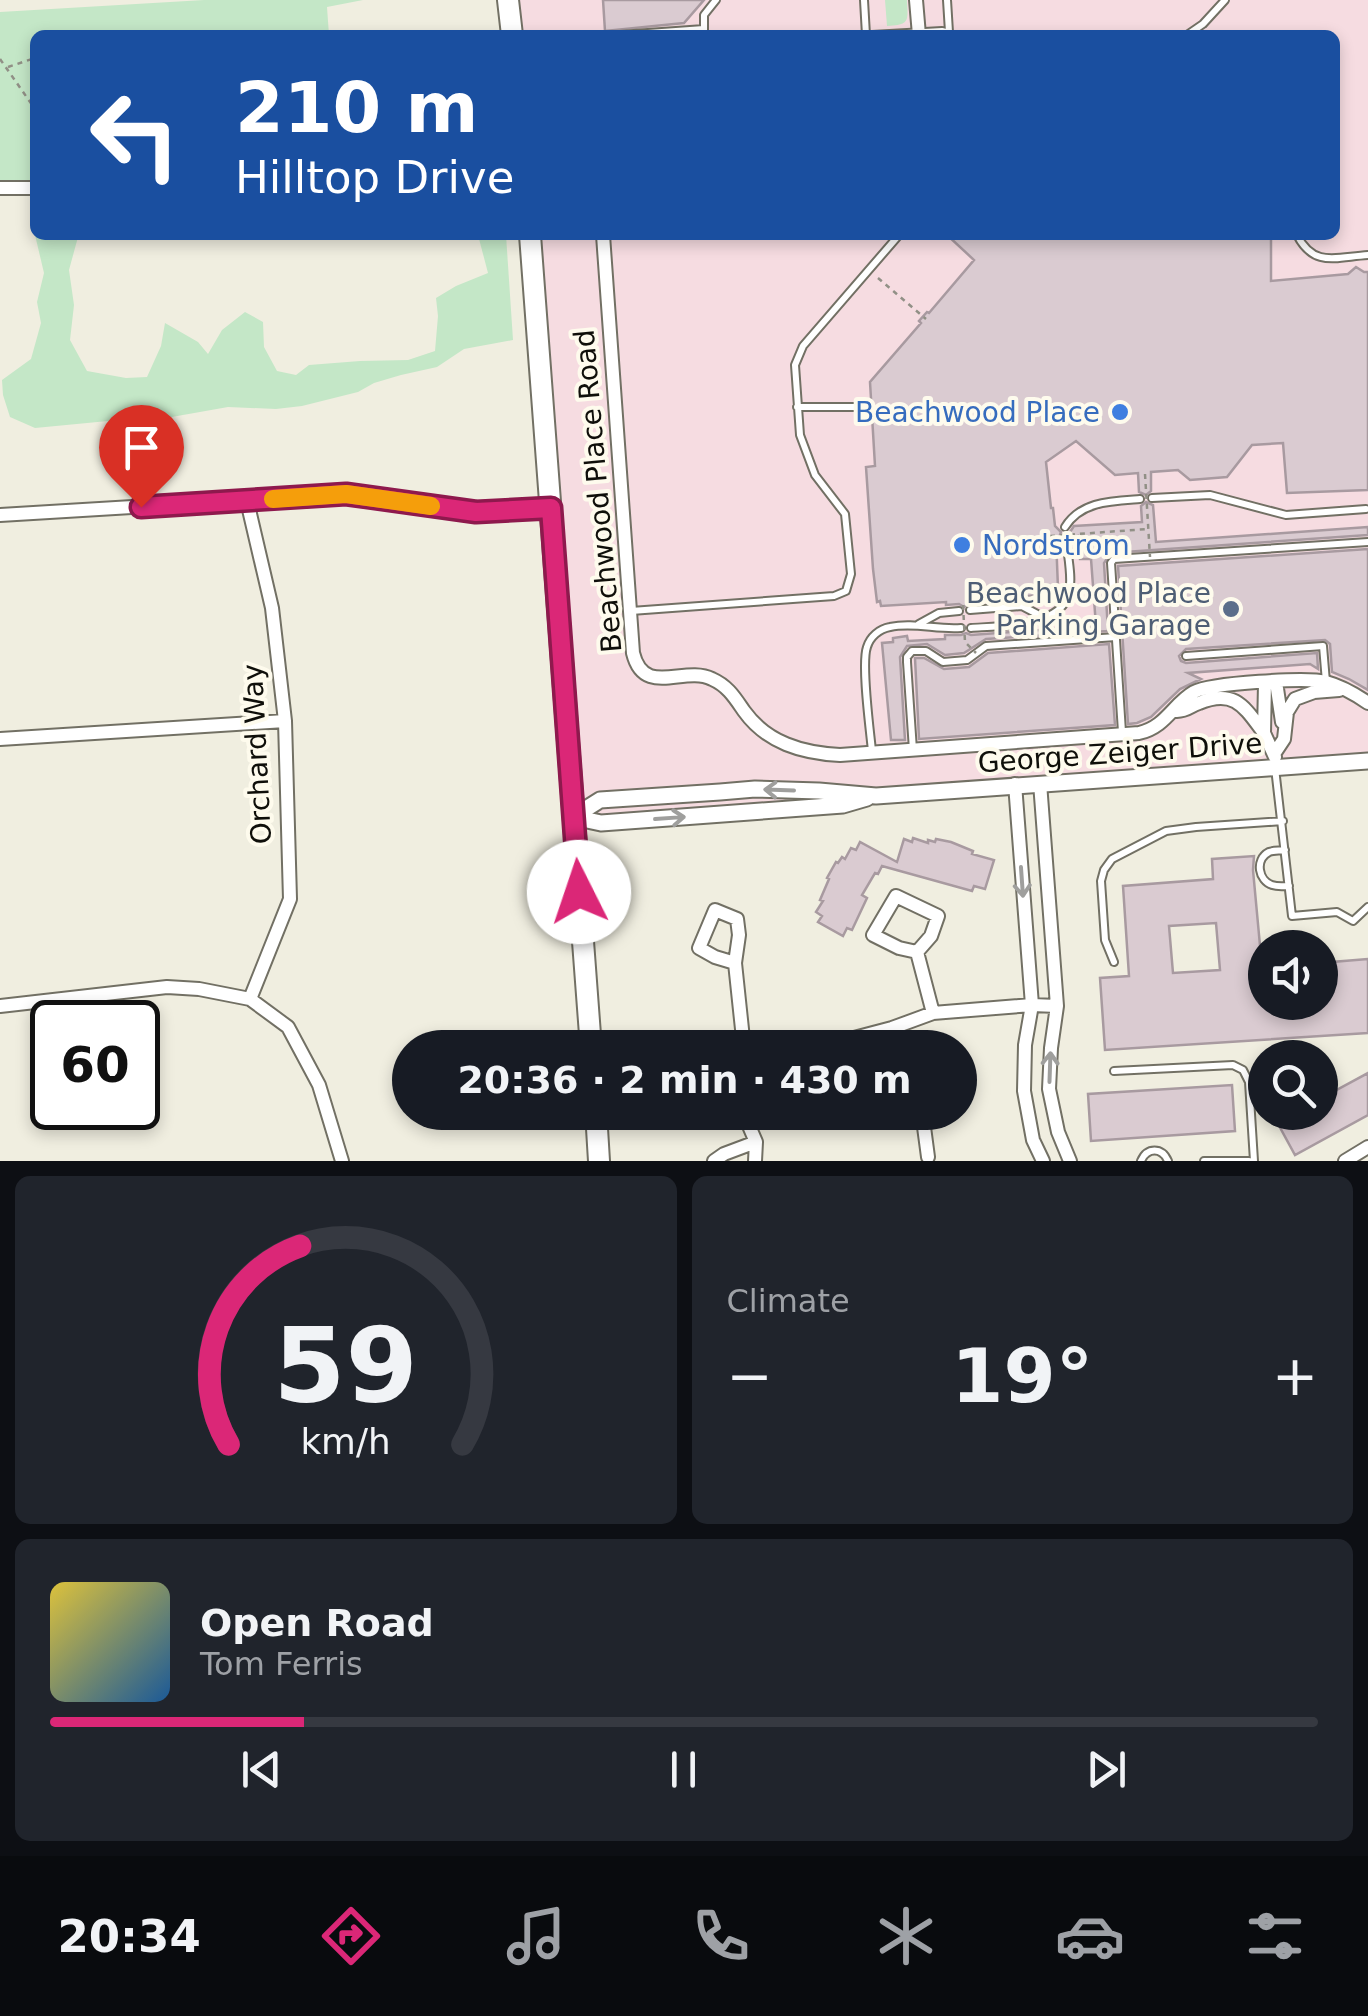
<!DOCTYPE html>
<html lang="en">
<head>
<meta charset="utf-8">
<style>
	body { margin:0; font-family:"DejaVu Sans",sans-serif; background:#20242c; color:#f1f3f6; height:100vh; display:flex; flex-direction:column; font-size:38px; white-space:nowrap }
	* { box-sizing:border-box; margin:0 }
	p { font-size:32px; color:#9ea1a6 }
	.icon { flex:none; width:55px; height:55px; fill:none; stroke:currentColor; stroke-width:2; stroke-linecap:round; stroke-linejoin:round }
	.map { position:relative; height:1161px; overflow:hidden }
	.details { display:flex; flex-direction:column; gap:15px; padding:15px; background:#0d0f14; flex:1 }
	.details>* { flex:none }
	.hud { position:absolute; left:30px; top:30px; width:1310px; height:210px; border-radius:15px; box-shadow:0 5px 15px #0003; background:#1a4fa0; color:#fff; overflow:hidden }
	.controls { position:absolute; left:1248px; top:930px; display:grid; gap:20px }
	.controls a { display:grid; place-items:center; width:90px; height:90px; border-radius:50%; background:#171b24; box-shadow:0 5px 15px #0003; font-size:50px }
	.speed { position:absolute; left:30px; top:1000px; display:flex; gap:20px; font-size:50px; font-weight:700; text-align:center }
	.speed>* { display:grid; place-content:center; width:130px; height:130px; border-radius:50%; background:#171b24; box-shadow:0 5px 15px #0003; line-height:1 }
	.speed .limit { border:5px solid #111; border-radius:15px; background:#fff; color:#111 }
	.pin { position:absolute; display:grid; place-items:center; width:85px; height:85px; color:#fff; margin:-102px -42px; border-radius:50% 50% 50% 0; rotate:-45deg; box-shadow:0 0 10px #0007 }
	.pin .icon { rotate:45deg }
	.me { position:absolute; width:110px; margin:-55px; rotate:356deg; stroke-linejoin:round; filter:drop-shadow(0 0 8px #0008) }
	.turn { display:flex; align-items:center; gap:35px; height:210px; padding:0 40px; font-size:45px }
	.turn .icon { width:130px; height:130px; stroke-width:2.5 }
	.turn b { display:block; font-size:70px; line-height:85px }
	.big { font-size:75px; font-weight:800; line-height:1.1 }
	.details .tile { flex:1; display:flex; flex-direction:column; justify-content:center; gap:15px; min-width:0; padding:0 35px; border-radius:15px; background:#20242c }
	.details .dial { align-items:center; gap:0 }
	.dial svg { height:260px; overflow:visible; fill:none; stroke:#363941; stroke-width:7; stroke-linecap:round; text-anchor:middle }
	.dial text { fill:#f1f3f6; stroke:none }
	.song { display:flex; align-items:center; gap:30px }
	.cover { width:120px; height:120px; border-radius:15px; background:linear-gradient(135deg,hsl(50 70% 55%),hsl(210 70% 35%)) }
	.played { height:10px; border-radius:5px; background:linear-gradient(90deg,#db2777 20%,#363941 20%) }
	.keys { display:flex; justify-content:space-around; direction:ltr }
	.heat { display:flex; justify-content:space-between; align-items:center; font-size:55px; direction:ltr }
	.details .tiles { flex:1; display:grid; gap:15px; grid-template-columns:1fr 1fr }
	.tile:last-child { grid-column:span 2 }
	.trip { position:absolute; left:392px; top:1030px; width:585px; height:100px; border-radius:50px; background:#171b24; box-shadow:0 5px 15px #0003; font-weight:800; line-height:100px; text-align:center }
	.menu { display:flex; height:160px; justify-content:space-around; align-items:center; background:#090b0e; color:#9ea1a6 }
	.menu .icon { width:70px; height:70px }
	.menu .active { color:#db2777 }
	.menu b { font-size:45px; color:#f1f3f6 }
	.map>svg:first-child { display:block }
	.commercial { fill:#f6dce1 }
	.green { fill:#c4e7c7 }
	.building { fill:#dacbd1; stroke:#a89aa0; stroke-width:2.5; fill-rule:evenodd }
	.lines { fill:none; stroke-linecap:round; stroke-linejoin:round }
	.service-casing { stroke:#727064; stroke-width:10 }
	.minor-casing { stroke:#727064; stroke-width:16 }
	.tertiary-casing { stroke:#727064; stroke-width:19 }
	.primary-casing { stroke:#727064; stroke-width:24 }
	.path { stroke:#919086; stroke-width:2.5; stroke-dasharray:5 5; stroke-linecap:butt }
	.service { stroke:#fff; stroke-width:6 }
	.minor { stroke:#fff; stroke-width:12 }
	.tertiary { stroke:#fff; stroke-width:15 }
	.primary { stroke:#fff; stroke-width:20 }
	.path-bridge { stroke:#919086; stroke-width:2.5; stroke-dasharray:5 5; stroke-linecap:butt }
	.oneway { stroke:#9f9f9d }
	.route-casing { stroke:#8e194d; stroke-width:25 }
	.route { stroke:#db2777; stroke-width:18 }
	.slow { stroke:#f59e0b; stroke-width:18 }
	.shop-dot { fill:#3f7fe0; stroke:#fefbed; stroke-width:4 }
	.service-dot { fill:#5c6f8a; stroke:#fefbed; stroke-width:4 }
	.labels { text-anchor:middle; dominant-baseline:central; stroke-width:8; stroke-linejoin:round; paint-order:stroke }
	.shop-label { font-size:28px; fill:#366cbe; stroke:#fefbed; text-anchor:end }
	.street-label { font-size:28px; fill:#0f0f0a; stroke:#fefbed }
	.service-label { font-size:28px; fill:#4e5e75; stroke:#fefbed; text-anchor:end }
</style>
</head>
<body>
<div class="map">
<svg width="1368" height="1161" viewBox="0 0 1368 1161">
	<rect width="100%" height="100%" fill="#f0eee0"/>
	<path class="commercial" d="M508,0H1368V761L843,805L573,817L530,235H1335V35H512Z"/>
	<path class="green" d="M204,0H363L327,7L329,35H35V188H0V12Z
		M885,0H907C908,21 910,25 887,26Z
		M35,235H76L78,237L69,270L74,305L70,340L87,371L126,378L147,377L161,346L165,323L198,342L208,354L222,330L245,312L263,322L264,347L277,371L296,375L309,365L360,361L408,360L435,351L438,316L436,298L456,286L488,273L478,235H506L513,340L464,349L437,367L401,375L374,383L358,392L302,406L276,409L228,407L138,423L108,421L35,428L10,417L3,395L2,380L31,359L41,323L37,302L44,273Z"/>
	<path class="building" d="M603,0H704L684,23L605,31Z
		M947,235H1271V281L1348,274L1356,267L1364,272H1368V490L1287,493L1283,443L1252,445L1227,477L1190,480L1178,470L1151,472V491L1146,495L1139,492L1138,473L1115,475L1076,441L1046,462L1051,508H1053L1055,526L1061,532L1059,538H1056L1058,588H1052V594L980,600V602L969,603L964,607L959,604L946,605V602L881,606L880,601L877,602L873,569L866,467L875,466L870,382L921,323L919,321L927,312L929,313L974,260Z
		M1146,502L1153,505L1156,542L1368,527V535L1111,553L1104,563L1108,631L986,639L964,653L945,655L927,644L907,646L900,657L905,740H891L882,643L893,642V638L907,636L908,641L945,639V635H961L966,633L971,635L1096,626L1091,559H1080L1078,536L1073,537L1070,532L1074,526L1142,522L1141,506Z
		M1368,549V690L1349,679L1332,672L1330,644L1325,640L1186,649L1179,656L1181,661L1186,663L1317,653L1318,669L1310,664L1188,673L1201,679L1180,689L1151,717L1137,723L1128,724L1118,566Z
		M1109,644L1115,725L919,739L915,658H924L944,669L969,667L988,653Z
		M913,838L928,843V840L935,842L936,839L951,842L973,851L972,854L994,860L985,889L974,886L972,891L882,866L878,874L875,873L862,895L867,898L852,930L847,928L843,936L818,922L822,916L816,912L823,901L820,900L829,879L827,878L836,862L838,863L842,857L845,859L851,848L856,850L860,842L897,862L904,839L912,842Z
		M1254,856L1253,870L1262,967H1265V1002H1320V963L1368,959V1033L1105,1050L1100,978L1129,976L1123,886L1213,879L1212,859ZM1216,923L1220,970L1173,973L1169,926Z
		M1368,1073V1115L1295,1155L1277,1122L1295,1112H1320V1099Z
		M1232,1085L1235,1131L1091,1141L1088,1094Z"/>
	<g class="lines">
		<defs>
			<path id="service" d="M864,0L866,35
				M947,0L949,32
				M620,35L704,29
				M704,35V15L716,0
				M872,35L942,31L956,35
				M1187,35L1203,24L1225,0
				M1297,235C1314,268 1336,257 1368,255
				M797,407H860
				M1152,498L1210,495L1286,515L1366,509
				M1065,527C1081,501 1112,501 1140,499
				M970,610L1022,606L1041,616
				M631,611L834,596L846,591L851,574L845,514L815,475L800,435L795,365L803,346L899,235
				M919,624L939,613L959,611
				M971,628C998,626 1062,627 1069,593C1073,576 1067,554 1066,537
				M1186,656L1323,646L1326,682
				M1122,732L1111,563L1114,559L1368,542
				M913,750L907,662V657L912,651H926L943,662L967,660L986,646L1116,637
				M872,751C870,730 861,664 867,647C870,637 879,629 890,627C914,622 937,630 961,628
				M1275,768L1292,916L1337,912L1353,921L1368,907
				M1285,850C1280,851 1274,850 1269,852C1254,860 1259,881 1272,885C1278,887 1283,886 1289,886
				M1114,962L1105,940L1101,881L1104,870L1112,859L1166,831L1196,827L1283,821
				M1114,1071L1233,1065L1243,1070L1249,1082L1254,1161
				M1141,1161C1147,1147 1162,1147 1168,1161
				M1204,1161H1249"/>
			<path id="minor" d="M916,0L919,35
				M0,188H35
				M603,235L633,653C644,698 684,665 712,679C728,686 735,698 744,711C767,743 802,753 840,755L1139,733C1166,727 1173,704 1194,692C1211,683 1307,677 1326,682C1341,686 1355,694 1368,703
				M247,501L272,608L285,721L290,899L250,999
				M0,515L346,494L476,512L551,508
				M1276,682L1282,722
				M1265,683L1264,733L1275,757
				M1177,711C1187,711 1190,706 1199,703C1235,688 1245,708 1264,733
				M0,739L285,721
				M1274,754L1284,739L1287,712L1295,699L1314,692L1339,690
				M1040,783L1057,1006L1051,1048L1049,1089L1058,1132L1070,1161
				M1015,784L1032,1005L1025,1045L1024,1091L1033,1140L1043,1161
				M896,896L938,916L931,936L917,952L899,948L873,935Z
				M715,910L737,919L739,935L735,963L715,957L699,948Z
				M917,952L933,1013
				M735,963L744,1048
				M0,1006L167,987L199,989L250,999L288,1027L319,1085L342,1161
				M892,1028L900,1048
				M679,1048L680,1042L687,1048
				M816,1048L892,1028L933,1013L1032,1005L1057,1006
				M743,1112L756,1142
				M922,1112L928,1157
				M714,1161L724,1154L756,1142L755,1161
				M1345,1161L1368,1147"/>
			<path id="tertiary" d="M573,817L600,800L720,792L755,789L819,791L876,796L1368,761
				M573,817L601,823L843,805L867,798"/>
			<path id="primary" d="M508,0L512,35
				M530,235L591,1048
				M596,1112L599,1161"/>
		</defs>
		<use href="#service" class="service-casing"/>
		<use href="#minor" class="minor-casing"/>
		<use href="#tertiary" class="tertiary-casing"/>
		<use href="#primary" class="primary-casing"/>
		<path class="path" d="M0,59L35,109
			M8,67L35,58
			M878,278L926,319"/>
		<use href="#service" class="service"/>
		<use href="#minor" class="minor"/>
		<use href="#tertiary" class="tertiary"/>
		<use href="#primary" class="primary"/>
		<path class="path-bridge" d="M1145,474L1150,557
			M1050,536L1148,529
			M963,605L965,642L976,653"/>
	</g>
	<defs><path id="oneway-shaft" d="M-6 0H5M1.5-3L5.5 0L1.5 3" fill="none" stroke-width="1.6" stroke-linecap="round" stroke-linejoin="round" transform="scale(2.5)"/></defs>
	<g class="oneway">
		<use href="#oneway-shaft" transform="translate(779 790) rotate(-178)"/>
		<use href="#oneway-shaft" transform="translate(670 818) rotate(-4)"/>
		<use href="#oneway-shaft" transform="translate(1022 882) rotate(86)"/>
		<use href="#oneway-shaft" transform="translate(1050 1067) rotate(-88)"/>
	</g>
	<g class="lines">
		<defs>
			<path id="route" d="M141,507L346,494L476,512L551,508L579,892"/>
		</defs>
		<use href="#route" class="route-casing"/>
		<use href="#route" class="route"/>
		<path class="slow" d="M273,499L346,494L431,506"/>
	</g>
	<g class="shop-dot">
		<circle cx="1120" cy="412" r="10"/>
		<circle cx="962" cy="545" r="10"/>
	</g>
	<circle class="service-dot" cx="1231" cy="609" r="10"/>
	<g class="labels">
		<g class="shop-label">
			<text x="1100" y="412">Beachwood Place</text>
			<text x="982" y="545" text-anchor="start">Nordstrom</text>
		</g>
		<g class="street-label">
			<text transform="translate(598 491) rotate(-95)">Beachwood Place Road</text>
			<text transform="translate(1120 753) rotate(-4)">George Zeiger Drive</text>
			<text transform="translate(257 754) rotate(-93)">Orchard Way</text>
		</g>
		<g class="service-label">
			<text x="1211" y="593">Beachwood Place<tspan x="1211" dy="32">Parking Garage</tspan></text>
		</g>
	</g>
</svg>
<div class="controls">
<a><svg class="icon" aria-label="sound" viewBox="0 0 24 24"><path d="M4 9h4l5-4v14l-5-4H4zM17 9q2 3 0 6"/></svg></a>
<a><svg class="icon" aria-label="search" viewBox="0 0 24 24"><circle cx="10" cy="10" r="6"/><path d="M15 15l6 6"/></svg></a>
</div>
<div class="speed"><div class="limit">60</div></div>
<div class="pin" style="left:141px;top:507px;background:#d93025"><svg class="icon" aria-label="arrive" viewBox="0 0 24 24"><path d="M6 21V4h12l-3 4 3 4H6"/></svg></div>
<svg class="me" style="left:579px;top:892px" viewBox="-20 -20 40 40"><circle r="19" fill="#fff"/><path d="M0-13L10 11 0 6-10 11z" fill="#db2777"/></svg>
<div class="trip">20:36 · 2 min · 430 m</div>
<div class="hud">
<div class="turn"><svg class="icon" aria-label="left" viewBox="0 0 24 24"><path d="M17 20v-9H6M10 6l-5 5 5 5"/></svg><div><b>210 m</b>Hilltop Drive</div></div>
</div>
</div>
<section class="details">
<div class="tiles">
<div class="tile dial"><svg viewBox="0 0 100 80">
<path d="M14 69A42 42 0 1 1 86 69"/>
<path d="M14 69A42 42 0 0 1 36 8" stroke="#db2777"/>
<text x="50" y="56" font-size="32" font-weight="700">59</text>
<text x="50" y="72" font-size="11">km/h</text>
</svg></div>
<div class="tile"><p>Climate</p>
<div class="heat"><a>−</a><b class="big">19°</b><a>+</a></div>
</div>
<div class="tile">
<div class="song"><i class="cover"></i><div><b>Open Road</b><p>Tom Ferris</p></div></div>
<div class="played"></div>
<div class="keys"><svg class="icon" aria-label="previous" viewBox="0 0 24 24"><path d="M18 5L8 12l10 7zM5 5v14"/></svg><svg class="icon" aria-label="pause" viewBox="0 0 24 24"><path d="M8 5v14M16 5v14"/></svg><svg class="icon" aria-label="next" viewBox="0 0 24 24"><path d="M6 5l10 7-10 7zM19 5v14"/></svg></div>
</div>
</div>
</section>
<nav class="menu">
<b>20:34</b>
<svg class="icon active" aria-label="directions" viewBox="0 0 24 24"><path d="M12 3l9 9-9 9-9-9zM9 14v-3h6M13 9l2 2-2 2"/></svg>
<svg class="icon" aria-label="music" viewBox="0 0 24 24"><path d="M9 18V5l10-2v13"/><circle cx="6" cy="18" r="3"/><circle cx="16" cy="16" r="3"/></svg>
<svg class="icon" aria-label="phone" viewBox="0 0 24 24"><path d="M5 4h4l2 5-3 2q2 4 5 5l2-3 5 2v4C11 20 4 13 5 4z"/></svg>
<svg class="icon" aria-label="climate" viewBox="0 0 24 24"><path d="M12 3v18M4 7l16 10M4 17L20 7"/></svg>
<svg class="icon" aria-label="car" viewBox="0 0 24 24"><path d="M5 17H2v-5l4-1 3-4h7l3 4 3 1v5h-3M9 17h6M6 11h13"/><circle cx="7" cy="17" r="2"/><circle cx="17" cy="17" r="2"/></svg>
<svg class="icon" aria-label="filters" viewBox="0 0 24 24"><path d="M4 7h16M4 17h16"/><circle cx="9" cy="7" r="2"/><circle cx="15" cy="17" r="2"/></svg>
</nav>
</body>
</html>
